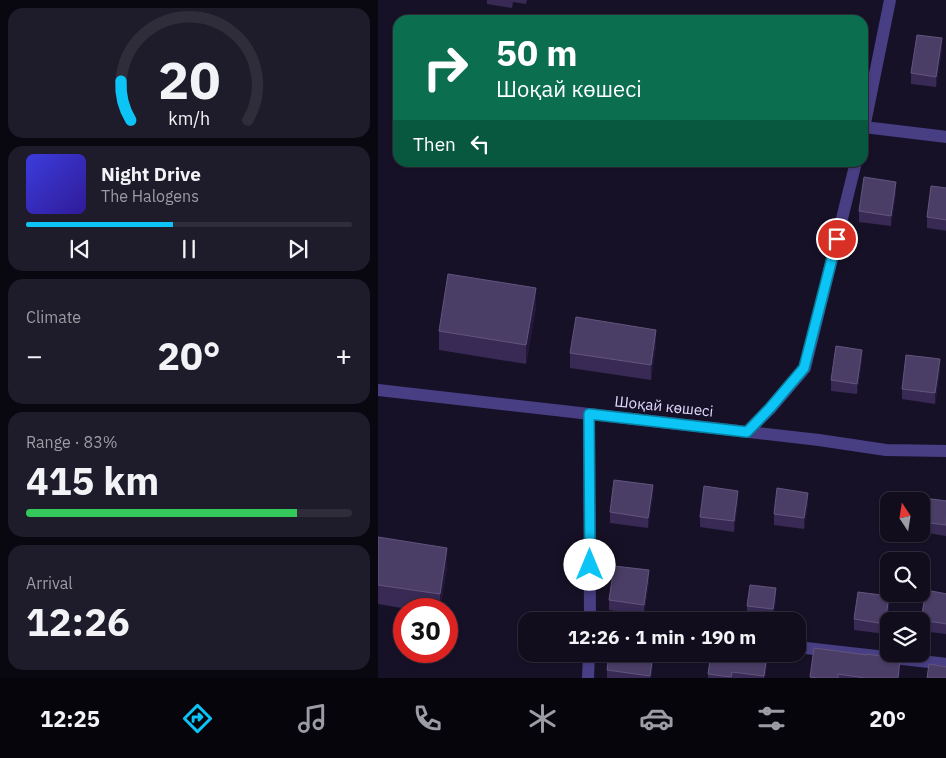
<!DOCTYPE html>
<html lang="en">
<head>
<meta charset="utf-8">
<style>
	body { margin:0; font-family:"IBM Plex Sans",sans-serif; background:#1e1b2a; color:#f1f3f6; height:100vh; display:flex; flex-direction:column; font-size:19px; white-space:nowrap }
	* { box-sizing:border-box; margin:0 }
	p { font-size:16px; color:#9c9ca4 }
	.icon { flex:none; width:28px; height:28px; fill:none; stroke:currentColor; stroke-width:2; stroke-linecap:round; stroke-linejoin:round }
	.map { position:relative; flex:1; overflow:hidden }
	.sheet { display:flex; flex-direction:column; gap:8px; padding:8px; background:#090710; width:378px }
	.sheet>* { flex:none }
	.hud { position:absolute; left:15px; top:15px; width:475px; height:152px; border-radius:15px; box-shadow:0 1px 4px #0004,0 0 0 1px #302d3b; background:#0b6e4f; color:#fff; overflow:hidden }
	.needle { width:32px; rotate:348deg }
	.fabs { position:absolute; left:502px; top:492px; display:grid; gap:10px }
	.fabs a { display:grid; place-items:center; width:50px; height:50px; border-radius:10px; background:#110d1d; box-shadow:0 1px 4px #0004,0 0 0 1px #302d3b; font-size:25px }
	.speed { position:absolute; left:15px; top:598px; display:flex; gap:10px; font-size:25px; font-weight:700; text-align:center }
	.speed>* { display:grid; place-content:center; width:65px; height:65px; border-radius:50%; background:#110d1d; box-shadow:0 1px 4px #0004,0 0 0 1px #302d3b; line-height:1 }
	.speed .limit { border:8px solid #d22; background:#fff; color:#111 }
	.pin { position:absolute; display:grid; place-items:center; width:42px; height:42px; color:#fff; margin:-21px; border:2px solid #fff; border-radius:50%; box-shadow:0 1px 5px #0007 }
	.me { position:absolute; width:55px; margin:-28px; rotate:0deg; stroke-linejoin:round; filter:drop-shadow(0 0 4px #0008) }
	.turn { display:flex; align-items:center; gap:18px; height:105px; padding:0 20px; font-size:22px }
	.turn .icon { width:65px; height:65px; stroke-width:2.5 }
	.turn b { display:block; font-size:35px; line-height:42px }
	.then { display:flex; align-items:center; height:48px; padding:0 20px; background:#0003; gap:10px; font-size:19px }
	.big { font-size:38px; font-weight:800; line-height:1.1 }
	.sheet .card { flex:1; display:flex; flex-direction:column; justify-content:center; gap:8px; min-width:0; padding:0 18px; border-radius:15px; background:#1e1b2a }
	.sheet .dial { align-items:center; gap:0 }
	.dial svg { height:130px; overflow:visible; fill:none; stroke:#302d3b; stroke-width:7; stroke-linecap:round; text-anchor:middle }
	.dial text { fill:#f1f3f6; stroke:none }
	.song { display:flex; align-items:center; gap:15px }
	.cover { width:60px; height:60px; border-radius:8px; background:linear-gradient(135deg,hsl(240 70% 55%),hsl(250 70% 35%)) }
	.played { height:5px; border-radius:2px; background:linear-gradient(90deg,#0cc4f5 45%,#302d3b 45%) }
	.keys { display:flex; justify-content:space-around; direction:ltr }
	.heat { display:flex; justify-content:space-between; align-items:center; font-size:28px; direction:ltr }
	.charge { height:8px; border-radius:4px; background:linear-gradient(90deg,#34c759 83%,#302d3b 0) }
	.trip { position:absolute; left:140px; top:612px; width:288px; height:50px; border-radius:15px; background:#110d1d; box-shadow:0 1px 4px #0004,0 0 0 1px #302d3b; font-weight:800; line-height:50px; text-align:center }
	.tabs { display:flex; height:80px; justify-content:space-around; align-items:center; background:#07050c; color:#9c9ca4 }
	.tabs .icon { width:35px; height:35px }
	.tabs .active { color:#0cc4f5 }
	.tabs b { font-size:22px; color:#f1f3f6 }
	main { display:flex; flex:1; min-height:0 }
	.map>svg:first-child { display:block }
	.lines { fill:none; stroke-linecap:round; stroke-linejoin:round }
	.minor { stroke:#483e84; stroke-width:12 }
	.wall { fill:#382a54 }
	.shaded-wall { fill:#23183a }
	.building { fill:#4a3d66; stroke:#62557e }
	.route-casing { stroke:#087f9f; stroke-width:12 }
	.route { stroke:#0cc4f5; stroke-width:9 }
	.labels { text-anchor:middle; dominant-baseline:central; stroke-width:5; stroke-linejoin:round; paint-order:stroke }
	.street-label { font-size:15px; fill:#e1d8fd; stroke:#171127 }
</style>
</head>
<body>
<main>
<section class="sheet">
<div class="card dial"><svg viewBox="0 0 100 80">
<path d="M14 69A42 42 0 1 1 86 69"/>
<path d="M14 69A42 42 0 0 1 8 45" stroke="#0cc4f5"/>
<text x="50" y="56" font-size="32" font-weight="700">20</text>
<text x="50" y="72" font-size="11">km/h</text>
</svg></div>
<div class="card">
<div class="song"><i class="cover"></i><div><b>Night Drive</b><p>The Halogens</p></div></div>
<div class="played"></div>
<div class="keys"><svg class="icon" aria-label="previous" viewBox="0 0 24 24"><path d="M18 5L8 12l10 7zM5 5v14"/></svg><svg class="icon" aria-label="pause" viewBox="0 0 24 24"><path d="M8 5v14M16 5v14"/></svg><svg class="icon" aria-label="next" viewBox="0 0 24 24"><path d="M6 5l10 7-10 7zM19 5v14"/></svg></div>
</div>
<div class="card"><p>Climate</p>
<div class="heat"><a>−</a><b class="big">20°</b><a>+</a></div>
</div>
<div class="card"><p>Range · 83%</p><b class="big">415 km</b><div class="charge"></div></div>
<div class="card"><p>Arrival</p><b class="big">12:26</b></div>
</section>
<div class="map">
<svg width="569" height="678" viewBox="0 0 569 678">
	<rect width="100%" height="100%" fill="#171127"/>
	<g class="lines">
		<path class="minor" d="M486,127L569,137
			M485,133L512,0
			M0,390L441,440L508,450L569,451
			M211,414L212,621
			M369,432L392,409L427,368L478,162
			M419,647L569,664
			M210,678L211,654"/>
	</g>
	<path class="wall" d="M109,0H149L148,4L135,2L134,8L109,4Z
		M564,49L558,87L533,84V73Z
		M569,188V231L549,228V217Z
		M518,193L513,226L481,222V211Z
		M158,307L148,364L61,350V331Z
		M278,345L273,380L192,368V353Z
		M484,360L479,394L453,391V380Z
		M562,370L557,404L524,399V389Z
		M275,496L270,528L232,523V512Z
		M360,501L356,532L322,527V517Z
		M569,501L568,536L544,532V515Z
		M430,503L426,529L396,525V514Z
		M0,537L69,567L62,609H30L0,604Z
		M271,581L266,615L231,610V600Z
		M569,594V634L544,631L543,620Z
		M398,599L395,620L369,616V606Z
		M511,606L507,634L476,630V619Z
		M436,648L522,669L521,678H432Z
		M276,654L273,678H229V670Z
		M390,654L387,678H330V674Z"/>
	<path class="shaded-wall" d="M564,38V49L558,87V77Z
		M518,182V193L513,226V216Z
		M158,288V307L148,364V345Z
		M278,330V345L273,380V365Z
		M484,350V360L479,394V384Z
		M562,359V370L557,404V393Z
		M275,485V496L270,528V518Z
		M360,491V501L356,532V521Z
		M430,493V503L426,529V518Z
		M69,548V567L62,609V594Z
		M271,570V581L266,615V605Z
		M398,588V599L395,620V609Z
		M511,596V606L507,634V624Z
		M275,654H276V659L273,678H272Z
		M389,654H390V659L387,678H386Z
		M522,659V669L521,678H520Z"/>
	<path class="building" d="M539,35L564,38L558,77L533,73Z
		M486,177L518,182L513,216L481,211Z
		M553,186L569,188V220L549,217Z
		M70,274L158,288L148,345L61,331Z
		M198,317L278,330L273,365L192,353Z
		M458,346L484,350L479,384L453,380Z
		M528,355L562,359L557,393L524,389Z
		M236,480L275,485L270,518L232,512Z
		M326,486L360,491L356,521L322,517Z
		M399,488L430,493L426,518L396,514Z
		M546,498L569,501L568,525L544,522V515Z
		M0,537L69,548L62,594L0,585Z
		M236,566L271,570L266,605L231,600Z
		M372,585L398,588L395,609L369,606Z
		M548,590L569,594V624L543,620Z
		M480,592L511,596L507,624L476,619Z
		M436,648L489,655V654L522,659L520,678H487L460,674V678H439L432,677Z
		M231,654H275L272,676L229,670Z
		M333,654H389L386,676L354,672L353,677L330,674Z
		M551,664L569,667V678H549Z"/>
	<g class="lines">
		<defs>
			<path id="route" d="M212,565L211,414L369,432L392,408L426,368L459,239"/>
		</defs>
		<use href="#route" class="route-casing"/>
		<use href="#route" class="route"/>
	</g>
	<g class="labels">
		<g class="street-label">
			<text transform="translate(286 406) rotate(6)">Шоқай көшесі</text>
		</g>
	</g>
</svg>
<div class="fabs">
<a><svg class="needle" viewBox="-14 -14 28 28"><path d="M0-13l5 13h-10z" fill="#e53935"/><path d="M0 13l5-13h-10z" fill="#9c9ca4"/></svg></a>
<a><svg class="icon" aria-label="search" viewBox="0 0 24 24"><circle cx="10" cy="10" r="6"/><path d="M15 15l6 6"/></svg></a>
<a><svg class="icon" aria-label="layers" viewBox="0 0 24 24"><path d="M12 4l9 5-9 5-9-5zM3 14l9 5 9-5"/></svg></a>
</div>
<div class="speed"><div class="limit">30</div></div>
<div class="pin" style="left:459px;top:239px;background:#d93025"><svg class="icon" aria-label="arrive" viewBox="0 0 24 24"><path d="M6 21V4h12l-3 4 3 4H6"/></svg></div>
<svg class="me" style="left:212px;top:565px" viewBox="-20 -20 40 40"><circle r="19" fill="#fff"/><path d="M0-13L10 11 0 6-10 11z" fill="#0cc4f5"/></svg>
<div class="trip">12:26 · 1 min · 190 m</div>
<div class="hud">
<div class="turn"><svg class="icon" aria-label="right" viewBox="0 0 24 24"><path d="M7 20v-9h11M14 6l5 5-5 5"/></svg><div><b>50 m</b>Шоқай көшесі</div></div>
<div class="then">Then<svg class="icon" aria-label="left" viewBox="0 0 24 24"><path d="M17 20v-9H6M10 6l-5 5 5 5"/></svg></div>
</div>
</div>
</main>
<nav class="tabs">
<b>12:25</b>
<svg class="icon active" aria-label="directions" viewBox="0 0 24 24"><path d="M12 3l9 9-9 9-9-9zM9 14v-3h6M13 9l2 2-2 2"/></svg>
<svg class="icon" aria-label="music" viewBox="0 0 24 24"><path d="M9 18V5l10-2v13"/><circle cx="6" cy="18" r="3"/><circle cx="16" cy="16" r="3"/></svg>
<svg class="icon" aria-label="phone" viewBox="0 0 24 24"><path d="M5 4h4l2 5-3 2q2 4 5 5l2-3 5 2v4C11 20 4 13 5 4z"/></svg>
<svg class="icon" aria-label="climate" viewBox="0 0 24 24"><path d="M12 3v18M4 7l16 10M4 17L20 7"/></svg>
<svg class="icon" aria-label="car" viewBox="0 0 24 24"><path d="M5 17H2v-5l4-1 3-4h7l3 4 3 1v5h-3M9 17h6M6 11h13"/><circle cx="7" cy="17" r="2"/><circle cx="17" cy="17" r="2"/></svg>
<svg class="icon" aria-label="filters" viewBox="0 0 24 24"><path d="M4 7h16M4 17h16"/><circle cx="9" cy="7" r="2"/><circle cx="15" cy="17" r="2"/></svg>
<b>20°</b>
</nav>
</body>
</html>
